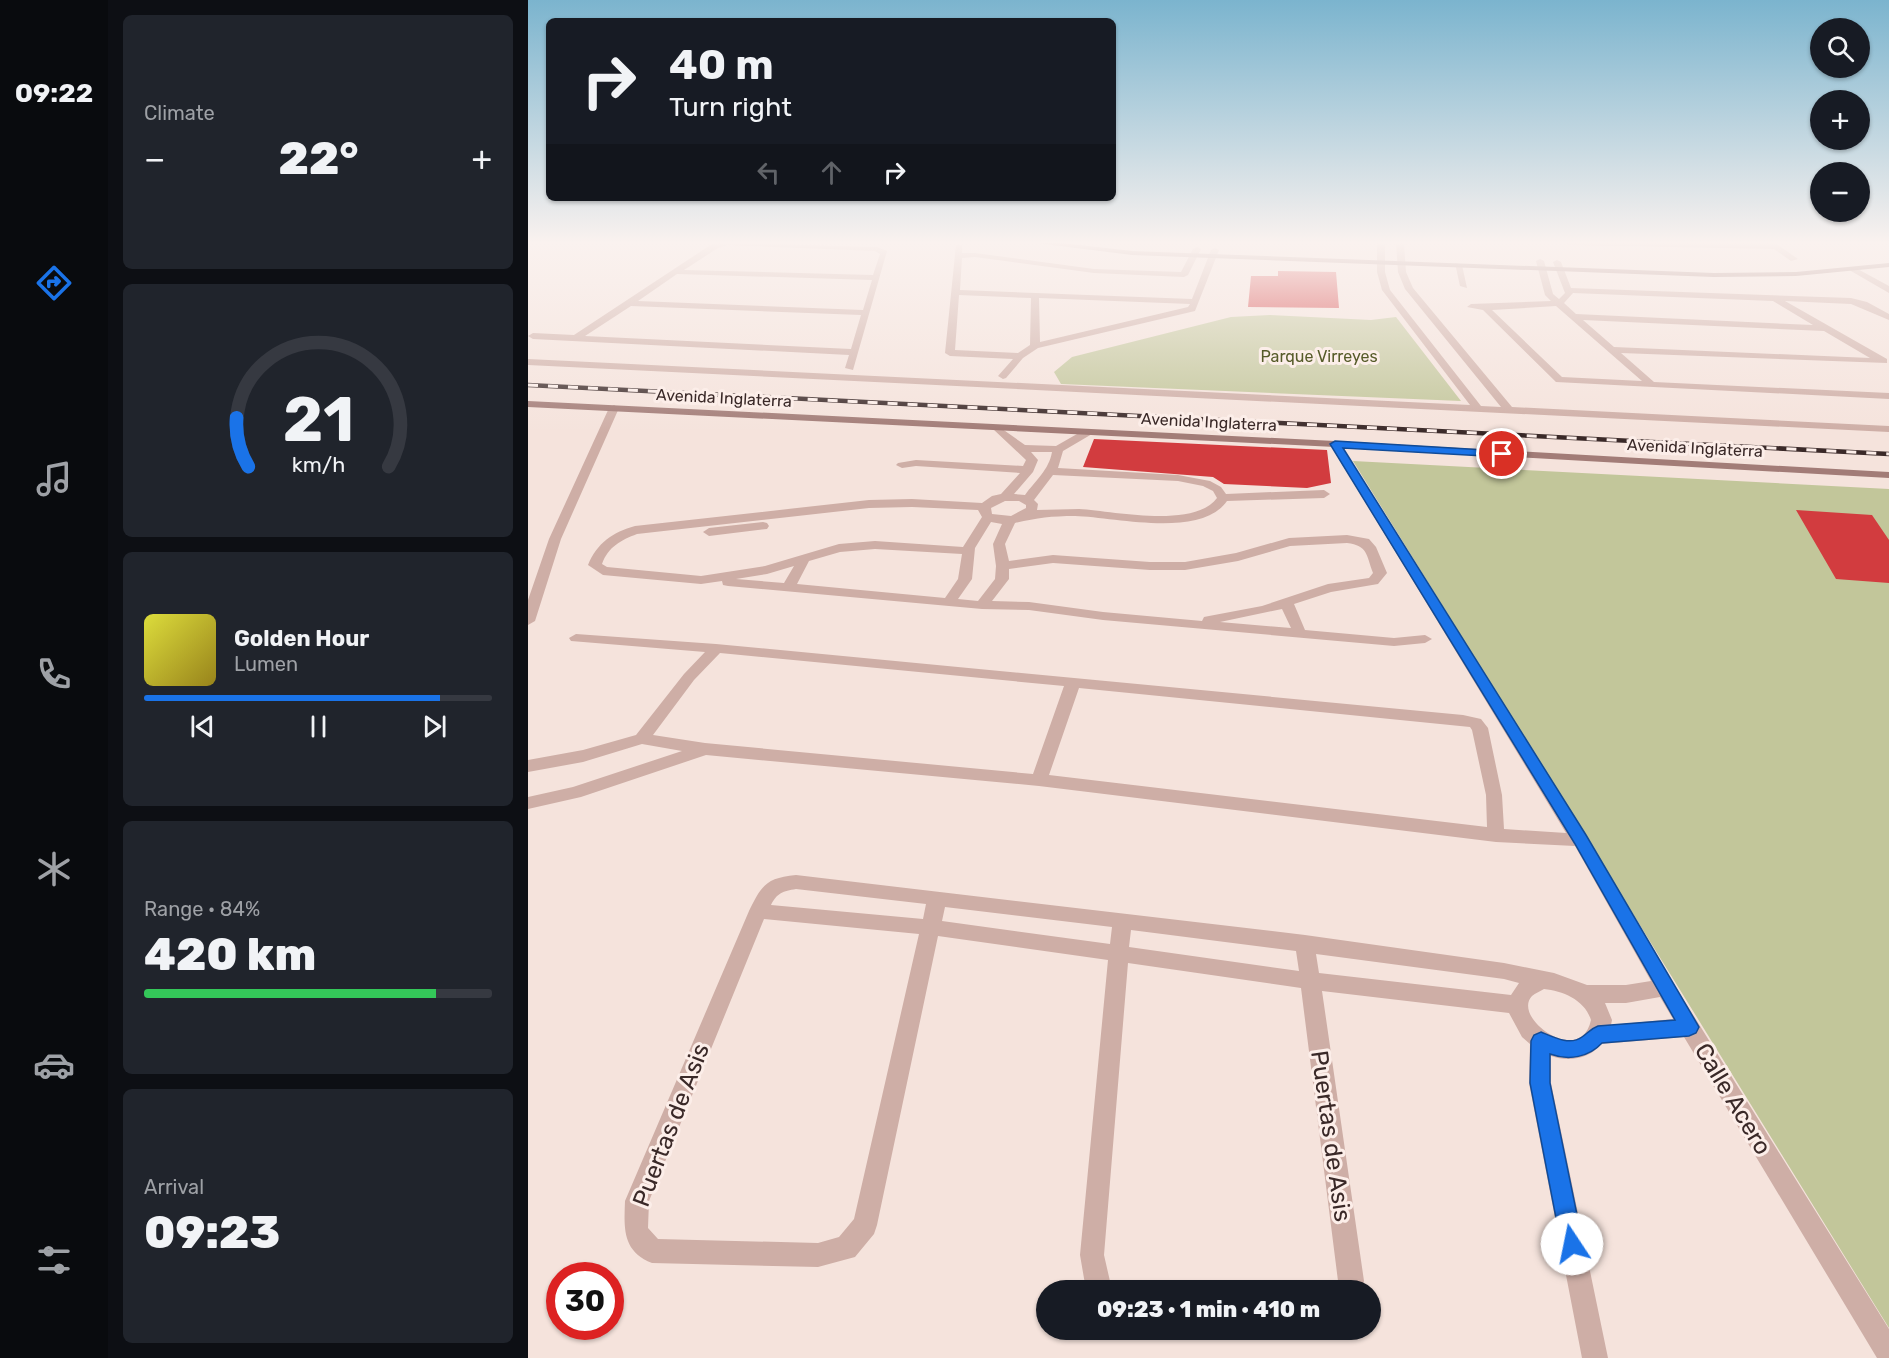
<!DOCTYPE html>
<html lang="en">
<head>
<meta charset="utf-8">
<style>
	body { margin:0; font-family:Rubik,sans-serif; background:#20242c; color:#f1f3f6; height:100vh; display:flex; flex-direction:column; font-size:22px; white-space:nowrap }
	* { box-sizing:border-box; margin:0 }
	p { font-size:20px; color:#9ea1a6 }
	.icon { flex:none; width:33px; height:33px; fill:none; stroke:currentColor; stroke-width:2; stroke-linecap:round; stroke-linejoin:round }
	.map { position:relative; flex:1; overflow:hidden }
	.panel { display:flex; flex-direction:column; gap:15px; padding:15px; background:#0d0f14; width:420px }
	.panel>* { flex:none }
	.banner { position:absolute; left:18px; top:18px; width:570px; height:183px; border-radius:9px; box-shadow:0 2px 4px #0004; background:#171b24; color:#f1f3f6; overflow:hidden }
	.fabs { position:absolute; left:1282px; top:18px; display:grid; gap:12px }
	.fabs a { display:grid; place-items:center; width:60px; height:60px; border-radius:50%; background:#171b24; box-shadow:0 2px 4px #0004; font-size:30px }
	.speed { position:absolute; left:18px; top:1262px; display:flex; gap:12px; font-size:30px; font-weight:700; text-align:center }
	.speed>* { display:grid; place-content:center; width:78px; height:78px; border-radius:50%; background:#171b24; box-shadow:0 2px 4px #0004; line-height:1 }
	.speed .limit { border:9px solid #d22; background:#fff; color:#111 }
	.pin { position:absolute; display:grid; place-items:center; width:51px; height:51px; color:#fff; margin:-26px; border:3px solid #fff; border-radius:50%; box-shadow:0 2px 6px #0007 }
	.me { position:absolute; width:66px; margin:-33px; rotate:349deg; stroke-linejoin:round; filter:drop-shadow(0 0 4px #0008) }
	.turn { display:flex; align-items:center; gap:21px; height:126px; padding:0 24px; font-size:27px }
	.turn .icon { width:78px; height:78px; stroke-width:2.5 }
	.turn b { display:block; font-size:42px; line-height:51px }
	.lanes { display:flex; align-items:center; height:57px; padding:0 24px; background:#0003; justify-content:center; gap:30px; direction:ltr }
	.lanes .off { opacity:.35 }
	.big { font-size:45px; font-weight:800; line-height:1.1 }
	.panel .card { flex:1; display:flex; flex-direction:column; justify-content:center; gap:9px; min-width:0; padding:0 21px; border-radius:9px; background:#20242c }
	.panel .dial { align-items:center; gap:0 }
	.dial svg { height:156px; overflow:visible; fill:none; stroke:#363941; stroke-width:7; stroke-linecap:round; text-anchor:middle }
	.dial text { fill:#f1f3f6; stroke:none }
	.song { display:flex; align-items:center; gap:18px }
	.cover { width:72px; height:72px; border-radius:9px; background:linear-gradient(135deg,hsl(60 70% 55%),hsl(50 70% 35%)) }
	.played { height:6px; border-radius:3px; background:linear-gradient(90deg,#1a73e8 85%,#363941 85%) }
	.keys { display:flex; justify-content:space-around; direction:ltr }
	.heat { display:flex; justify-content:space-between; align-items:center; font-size:33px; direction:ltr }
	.charge { height:9px; border-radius:4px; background:linear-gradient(90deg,#34c759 84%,#363941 0) }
	.trip { position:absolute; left:508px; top:1280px; width:345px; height:60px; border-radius:30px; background:#171b24; box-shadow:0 2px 4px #0004; font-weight:800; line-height:60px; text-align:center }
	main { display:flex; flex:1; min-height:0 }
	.dock { display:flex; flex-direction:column; width:108px; justify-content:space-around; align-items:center; background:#090b0e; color:#9ea1a6 }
	.dock .icon { width:42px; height:42px }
	.dock .active { color:#1a73e8 }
	.dock b { font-size:27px; color:#f1f3f6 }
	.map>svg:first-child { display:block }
	.green { fill:#c2c69a }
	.building { fill:#d23c3f }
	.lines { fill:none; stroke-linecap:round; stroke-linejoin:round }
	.street { fill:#ceaea6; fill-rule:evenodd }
	.secondary { fill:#a27c77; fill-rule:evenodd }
	.rail-casing { stroke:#3a2928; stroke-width:4.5 }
	.rail { stroke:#fceee9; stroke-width:3; stroke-dasharray:10; stroke-linecap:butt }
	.route { fill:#1a73e8; stroke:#114b97; stroke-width:1.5 }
	.labels { text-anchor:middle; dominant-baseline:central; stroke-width:6; stroke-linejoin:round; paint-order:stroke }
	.far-park-label { font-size:16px; fill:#565b29; stroke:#fceee9 }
	.far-street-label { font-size:16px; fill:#3a2928; stroke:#fceee9 }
	.near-street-label { font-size:24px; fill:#3a2928; stroke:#fceee9 }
</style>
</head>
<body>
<main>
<nav class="dock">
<b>09:22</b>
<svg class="icon active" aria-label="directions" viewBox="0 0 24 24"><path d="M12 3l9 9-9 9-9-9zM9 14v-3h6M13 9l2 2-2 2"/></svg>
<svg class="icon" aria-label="music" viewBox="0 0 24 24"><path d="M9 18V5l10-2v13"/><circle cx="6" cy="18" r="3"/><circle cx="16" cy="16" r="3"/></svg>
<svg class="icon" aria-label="phone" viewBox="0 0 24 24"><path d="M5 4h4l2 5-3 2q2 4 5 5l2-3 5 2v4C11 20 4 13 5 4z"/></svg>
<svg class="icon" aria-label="climate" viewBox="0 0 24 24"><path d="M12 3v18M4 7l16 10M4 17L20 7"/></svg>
<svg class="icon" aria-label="car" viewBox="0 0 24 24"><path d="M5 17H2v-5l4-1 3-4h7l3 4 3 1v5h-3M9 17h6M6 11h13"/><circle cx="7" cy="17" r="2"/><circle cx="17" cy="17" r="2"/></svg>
<svg class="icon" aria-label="filters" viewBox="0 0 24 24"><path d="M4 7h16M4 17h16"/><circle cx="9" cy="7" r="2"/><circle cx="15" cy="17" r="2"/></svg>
</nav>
<section class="panel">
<div class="card"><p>Climate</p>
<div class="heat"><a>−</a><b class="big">22°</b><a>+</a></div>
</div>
<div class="card dial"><svg viewBox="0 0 100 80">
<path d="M14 69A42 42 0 1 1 86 69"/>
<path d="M14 69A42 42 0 0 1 8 44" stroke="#1a73e8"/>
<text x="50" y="56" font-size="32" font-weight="700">21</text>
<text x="50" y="72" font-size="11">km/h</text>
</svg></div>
<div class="card">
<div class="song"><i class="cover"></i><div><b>Golden Hour</b><p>Lumen</p></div></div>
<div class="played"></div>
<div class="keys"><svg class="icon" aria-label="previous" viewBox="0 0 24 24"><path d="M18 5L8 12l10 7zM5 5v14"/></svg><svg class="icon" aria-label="pause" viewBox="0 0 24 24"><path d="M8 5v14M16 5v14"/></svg><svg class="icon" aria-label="next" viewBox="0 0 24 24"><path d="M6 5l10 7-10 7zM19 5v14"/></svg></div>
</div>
<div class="card"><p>Range · 84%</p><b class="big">420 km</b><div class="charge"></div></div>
<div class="card"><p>Arrival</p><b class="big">09:23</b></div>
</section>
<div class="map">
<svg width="1361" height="1358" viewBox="0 0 1361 1358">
	<rect width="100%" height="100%" fill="#f5e3dc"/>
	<path class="green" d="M742,315L843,320L868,317L933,401L533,384L526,372L544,357L703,317Z
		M825,461L1361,489V1328Z"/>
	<path class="building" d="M750,271L808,272L811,308L720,307L723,276H750Z
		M566,439L799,450L803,483L779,488L696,484L685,477L555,467Z
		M1268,510L1344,515L1361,540V583L1308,579Z"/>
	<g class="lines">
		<path class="street" d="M190,243L349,247L359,251L325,370L317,368L321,355L5,339L0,336L5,333L46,335L184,244ZM200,245L347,251L352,254L345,275L156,270L190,248ZM149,274L344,280L335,310L110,301ZM103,306L333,315L323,349L57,336Z
			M849,243H857V272L862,290L953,406L973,407L877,289L870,272L868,243H876L878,272L885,288L984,407L1361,426V432L0,365V359L942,405L854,290L849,272Z
			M1037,243H1247L1270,259L1263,261L1246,249L1041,245Z
			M428,245H434V253H447L566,269L653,272L665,249L669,247L673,249L660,275L656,277L566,273L447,257L434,258L432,290L664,299L683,250L687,248L691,250L667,311L510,348L495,358L478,378L475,379L470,376L485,359L422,356L417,353ZM431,295L503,298L502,345L490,353L427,350ZM511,298L662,304L660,307L512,342Z
			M1012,259L1016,261L1025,294L1031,299L1037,293L1025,262L1029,260L1033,262L1043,288L1323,298L1339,302L1361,314V320L1323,304L1257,301L1359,359V363L1093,353L1126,382L1361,393V399L1028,382L955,310L939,307L943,304L1023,301L1017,295L1008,261ZM1045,293L1245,301L1285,325L1048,314L1036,303ZM1028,306L1114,381L1034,377L964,310ZM1055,320L1296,331L1342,358L1086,347Z
			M927,263L934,265L939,288L932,286Z
			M1326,267L1361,286V293L1323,271L1322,269Z
			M86,405L91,408L33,539L7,621L0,625V600L21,539L81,408Z
			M470,426L497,445L528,446L556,430H564V434L535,451L530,468L650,475L682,481L693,487L698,494L796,490L802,494L796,498L699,501C673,539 586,517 547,516C523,516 509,518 487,523L477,544L481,561L525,555L622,562H657L708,553L761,538L819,535L841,539L848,547L859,573L850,584L803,592L766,604L777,630L866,638L897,635L904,639L897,643L866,646L575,620L501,610L454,609L200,586L195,585L194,581L173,584L75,575L60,565C69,543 85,532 107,526L341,500L384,499L454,503L464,496L473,494L492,473L388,466L374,468L368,465L370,463L388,460L495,466L498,460L465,429ZM503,452H524C521,470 507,481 497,495L486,494L505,472L510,460ZM525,475L650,481L675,486L685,491L689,498C666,529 585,511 551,509C537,509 523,510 509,510L510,504L506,500ZM477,501H491L498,505V508L483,516L464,514L463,508ZM384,507L450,510L454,517L435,547L347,541L311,544L237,566L173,576L79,567L74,564C80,547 93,540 109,534L341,508ZM463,522L474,524L465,544L468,566L467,579L450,601L430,599L444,579L447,548ZM819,543C840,546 838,554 845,573L841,578L800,584L734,606L681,616L676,617L674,621L575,612L501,602L464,601L481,579V569L525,563L622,570H657L710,561L762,546ZM347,549L434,554L430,579L417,598L269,584L281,561L312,552ZM266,566L256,583L208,579L239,574ZM754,609L763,628L692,622Z
			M807,441L812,444L1058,835L1144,981L1361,1329V1358H1349L1156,1037L1073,1044C1062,1059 1040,1062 1023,1056V1083L1080,1358H1054L1001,1083L1002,1044L994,1037L981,1013L794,991L836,1281L833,1290H807L810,1281L773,988L600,963L576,1255L584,1290H558L552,1255L580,960L410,936L349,1225L346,1234L327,1257L290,1267L124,1263C94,1251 96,1228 97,1201L221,911C234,885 238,878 268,875L777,935L976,963L1026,973L1059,985H1098L1123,981L1047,846L968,842L511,786L178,755L53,797L0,809V797L45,787L154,751L114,744L55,762L0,772V760L55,750L108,735L156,674L177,652L43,641L41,638L48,634L188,644L935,715L953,719L960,728L974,795L976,829L1038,833L802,444ZM192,653L536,686L505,774L177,743L125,735L166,680ZM551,688L942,727L944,730L958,795L959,827L521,775ZM268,889L398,904L395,919L243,905C249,893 255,891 268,889ZM417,907L584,927L582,944L414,921ZM236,919L391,934L326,1219L311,1237L290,1243L130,1239L120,1228L121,1201ZM603,930L768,951L771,971L601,947ZM788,954L976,979L991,983L983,995L791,973ZM1016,989C1035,991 1057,1000 1063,1020C1053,1068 983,1018 1004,996C1007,993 1013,991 1016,989ZM1132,997L1145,1019L1083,1025L1084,1020L1077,1003H1098Z
			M235,522L239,523L241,526L239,529L181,536L175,532L181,528Z"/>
		<path class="secondary" d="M508,243H534L604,251L1186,273L1268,272L1361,263V267L1268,276L1186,277L604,255Z
			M0,401L807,441L1361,472V478L807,447L0,407Z"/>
		<defs>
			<path id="rail" d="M0,385L1361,454"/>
		</defs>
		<use href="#rail" class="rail-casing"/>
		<use href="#rail" class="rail"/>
	</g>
	<linearGradient id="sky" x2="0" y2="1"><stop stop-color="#7bb4ce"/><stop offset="0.56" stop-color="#faf2ef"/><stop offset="1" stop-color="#faf2ef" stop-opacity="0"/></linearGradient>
	<rect width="1361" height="433" fill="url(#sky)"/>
	<path class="route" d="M807,441L974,451L979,454L974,457L815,448L1058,835L1171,1027L1168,1033L1161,1036L1074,1043C1061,1057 1041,1061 1022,1054V1083L1055,1244L1052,1251L1044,1255L1036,1251L1033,1244L1002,1083L1003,1041L1006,1035L1013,1032C1025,1037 1042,1046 1054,1037C1060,1033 1062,1029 1070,1026L1147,1020L1047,844L802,444Z"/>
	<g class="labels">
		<g class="far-park-label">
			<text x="791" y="356">Parque Virreyes</text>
		</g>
		<g class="far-street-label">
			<text transform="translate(196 398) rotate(3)">Avenida Inglaterra</text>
			<text transform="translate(681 422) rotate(3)">Avenida Inglaterra</text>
			<text transform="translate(1167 448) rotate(3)">Avenida Inglaterra</text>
		</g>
		<g class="near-street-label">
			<text transform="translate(1205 1099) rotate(59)">Calle Acero</text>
			<text transform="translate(143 1125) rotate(-69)">Puertas de Asis</text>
			<text transform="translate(803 1136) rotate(82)">Puertas de Asis</text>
		</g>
	</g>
</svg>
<div class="fabs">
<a><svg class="icon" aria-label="search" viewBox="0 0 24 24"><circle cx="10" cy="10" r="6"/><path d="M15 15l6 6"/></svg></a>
<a>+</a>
<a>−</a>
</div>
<div class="speed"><div class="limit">30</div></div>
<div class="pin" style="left:974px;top:454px;background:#d93025"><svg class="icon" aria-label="arrive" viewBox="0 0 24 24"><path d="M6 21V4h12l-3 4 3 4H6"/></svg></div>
<svg class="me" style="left:1044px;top:1244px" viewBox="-20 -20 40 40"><circle r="19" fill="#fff"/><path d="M0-13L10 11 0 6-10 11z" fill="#1a73e8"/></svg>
<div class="trip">09:23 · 1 min · 410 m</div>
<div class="banner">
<div class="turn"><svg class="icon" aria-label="right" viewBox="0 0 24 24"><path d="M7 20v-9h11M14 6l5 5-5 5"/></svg><div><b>40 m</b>Turn right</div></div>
<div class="lanes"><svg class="icon off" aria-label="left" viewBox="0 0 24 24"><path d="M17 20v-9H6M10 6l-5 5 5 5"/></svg><svg class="icon off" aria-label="ahead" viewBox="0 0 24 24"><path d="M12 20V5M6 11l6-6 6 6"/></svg><svg class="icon" aria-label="right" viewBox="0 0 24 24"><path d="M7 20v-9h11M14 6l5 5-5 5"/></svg></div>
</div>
</div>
</main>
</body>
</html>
